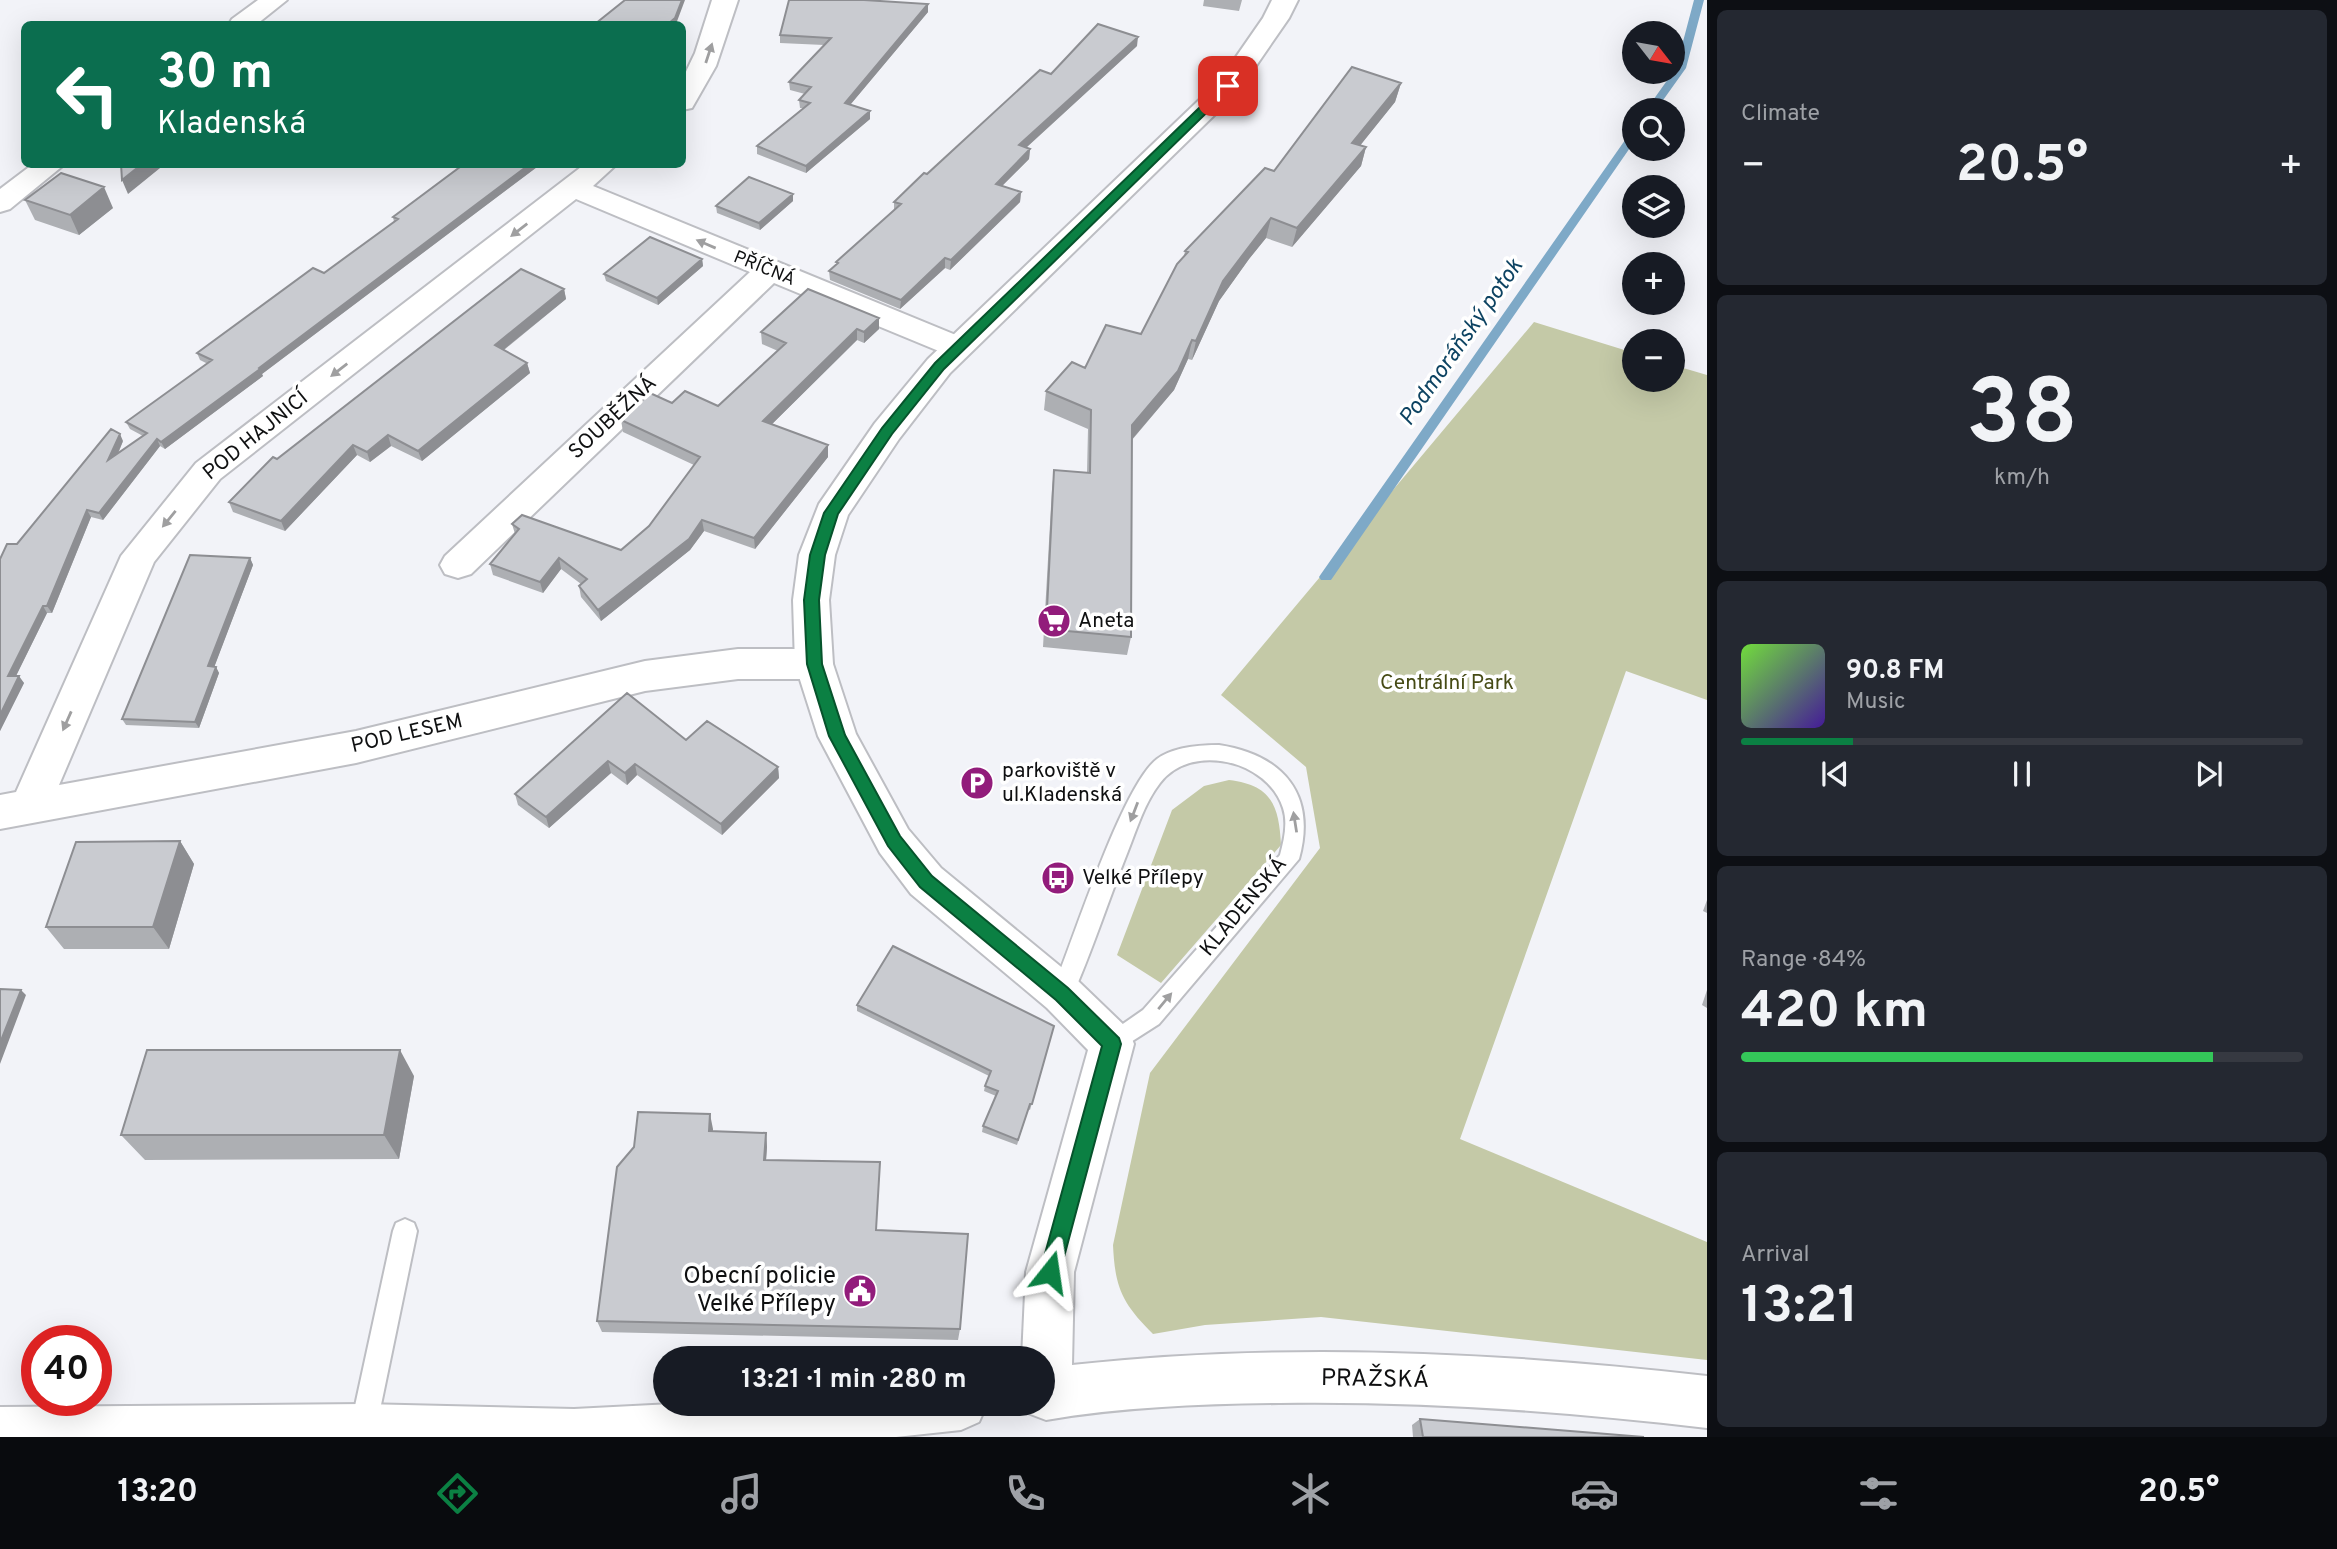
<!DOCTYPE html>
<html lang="en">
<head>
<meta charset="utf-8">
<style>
	body { margin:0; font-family:Overpass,sans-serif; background:#242831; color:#f1f3f6; height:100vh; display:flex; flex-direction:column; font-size:26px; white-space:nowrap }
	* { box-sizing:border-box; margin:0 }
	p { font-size:23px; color:#9ea1a6 }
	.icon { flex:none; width:38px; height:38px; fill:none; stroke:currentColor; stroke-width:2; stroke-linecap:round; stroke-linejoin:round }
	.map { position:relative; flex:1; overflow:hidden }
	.drawer { display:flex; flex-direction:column; gap:10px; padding:10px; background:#0d0f14; width:630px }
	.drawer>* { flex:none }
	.guide { position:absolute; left:21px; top:21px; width:665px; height:147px; border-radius:10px; box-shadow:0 7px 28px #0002; background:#0b6e4f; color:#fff; overflow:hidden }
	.needle { width:46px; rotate:121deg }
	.tools { position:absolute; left:1622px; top:21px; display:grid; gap:14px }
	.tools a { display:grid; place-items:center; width:63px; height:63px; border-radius:50%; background:#171b24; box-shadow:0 7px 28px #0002; font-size:35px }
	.speed { position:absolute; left:21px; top:1325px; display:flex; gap:14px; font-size:35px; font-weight:700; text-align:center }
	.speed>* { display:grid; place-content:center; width:91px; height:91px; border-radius:50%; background:#171b24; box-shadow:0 7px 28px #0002; line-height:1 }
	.speed .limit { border:10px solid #d22; background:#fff; color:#111 }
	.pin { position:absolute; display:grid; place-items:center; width:60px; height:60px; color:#fff; margin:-30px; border-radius:14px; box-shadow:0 4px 10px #0006 }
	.me { position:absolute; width:77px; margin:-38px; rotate:15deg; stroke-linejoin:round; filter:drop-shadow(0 0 5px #0008) }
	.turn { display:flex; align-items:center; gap:24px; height:147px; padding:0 21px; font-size:32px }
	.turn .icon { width:91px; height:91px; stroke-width:2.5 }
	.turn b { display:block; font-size:49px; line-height:60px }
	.big { font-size:52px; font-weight:700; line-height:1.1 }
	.drawer .widget { flex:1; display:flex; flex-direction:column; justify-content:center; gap:10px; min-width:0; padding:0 24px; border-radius:10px; background:#242831 }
	.drawer .dial { align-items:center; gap:0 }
	.dial b { font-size:91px; line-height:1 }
	.song { display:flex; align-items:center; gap:21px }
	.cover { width:84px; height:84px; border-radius:10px; background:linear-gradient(135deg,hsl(100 70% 55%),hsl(260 70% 35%)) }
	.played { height:7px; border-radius:4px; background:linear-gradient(90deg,#0b8043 20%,#363941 20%) }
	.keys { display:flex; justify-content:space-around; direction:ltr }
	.heat { display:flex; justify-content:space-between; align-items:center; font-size:38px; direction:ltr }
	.charge { height:10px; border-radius:5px; background:linear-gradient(90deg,#34c759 84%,#363941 0) }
	.trip { position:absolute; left:653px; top:1346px; width:402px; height:70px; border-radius:35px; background:#171b24; box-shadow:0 7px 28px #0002; font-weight:700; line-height:70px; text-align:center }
	.menu { display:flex; height:112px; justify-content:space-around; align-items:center; background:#090b0e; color:#9ea1a6 }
	.menu .icon { width:49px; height:49px }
	.menu .on { color:#0b8043 }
	.menu b { font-size:32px; color:#f1f3f6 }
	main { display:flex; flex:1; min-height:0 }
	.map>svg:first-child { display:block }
	.green { fill:#c4c9a7 }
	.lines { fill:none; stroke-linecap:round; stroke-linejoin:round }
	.stream { fill:#7ea9c7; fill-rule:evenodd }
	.lane-casing { stroke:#bdbec3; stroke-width:4 }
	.street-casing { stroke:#bdbec3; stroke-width:4 }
	.secondary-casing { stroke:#bdbec3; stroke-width:4 }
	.lane { fill:#fff; fill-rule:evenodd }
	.street { fill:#fff; fill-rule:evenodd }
	.secondary { fill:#fff; fill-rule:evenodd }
	.wall { fill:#adafb3 }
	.shaded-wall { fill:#8d8e92 }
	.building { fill:#c9cbd0; stroke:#8d8e92; stroke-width:2 }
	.oneway { fill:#9f9fa0 }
	.route { fill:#0b8043; stroke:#07532c; stroke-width:2 }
	.labels { text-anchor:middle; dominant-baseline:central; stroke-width:7; stroke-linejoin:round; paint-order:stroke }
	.far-street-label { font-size:18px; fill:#0f1011; stroke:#fff }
	.street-label { font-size:21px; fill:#0f1011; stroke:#fff }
	.poi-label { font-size:21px; fill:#0f1011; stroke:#fff; text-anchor:start }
	.park-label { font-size:21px; fill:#464b15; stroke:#fff }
	.water-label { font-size:23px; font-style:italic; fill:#0d4362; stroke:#fff }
	.near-poi-label { font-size:24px; fill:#0f1011; stroke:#fff; text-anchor:end }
	.near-street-label { font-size:24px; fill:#0f1011; stroke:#fff }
</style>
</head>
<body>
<main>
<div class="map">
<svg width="1707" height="1437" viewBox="0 0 1707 1437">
	<rect width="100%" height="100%" fill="#f2f3f8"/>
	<path class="green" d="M1534,322L1634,353V380H1673V365L1707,375V700L1626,671L1460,1139L1707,1242V1360L1321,1317L1205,1325L1153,1334C1122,1303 1115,1288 1113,1245L1150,1073L1320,848L1306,767L1221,695Z
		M1229,780C1272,785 1279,806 1281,845L1161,983L1117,955L1172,810L1204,786Z"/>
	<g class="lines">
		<path class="stream" d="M1694,0H1704L1686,68L1656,110H1646L1676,68Z
			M1634,132V142L1331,580H1321L1319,577L1321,574L1630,133Z"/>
		<defs>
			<path id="lane" d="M1219,745C1283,755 1317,794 1299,859L1159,1024L1112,1054L1104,1051L1101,1044L1104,1037L1143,1010L1280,855C1284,840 1288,823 1283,808C1268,760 1191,742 1160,783C1145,802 1137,828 1128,851C1108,901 1092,952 1070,1001L1062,1004L1054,1001L1051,994C1072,945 1121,787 1157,759C1173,747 1200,745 1219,745Z
				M405,1219L414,1223L417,1231L376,1429L373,1437H353L350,1429L393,1231L396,1223Z"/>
			<path id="street" d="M258,0H287L257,24H229L232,19Z
				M712,0H738L716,66L692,108L682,110V80L695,53Z
				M33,164H65L10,209L0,212V189Z
				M585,164H617L593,186L968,340L973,347L968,354L957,357L946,354L774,283L471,574L458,578L445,574L440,565L445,556L750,272L576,199L220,479L154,562L59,785L356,731L645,661L738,649H814L827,654L833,664L827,674L814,679H738L645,691L356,763L0,829V795L16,792L121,556L196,463Z"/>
			<path id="secondary" d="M1272,0H1298L1289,18L1238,92L950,373L899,439L848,515L835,555L829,600L833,664L856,734L908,829L941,868L1077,980L1128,1029L1134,1044L1074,1272L1072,1365C1284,1342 1496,1352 1707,1376V1428C1564,1411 1422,1401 1279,1403C1201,1404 1122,1407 1046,1420L1025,1412L1021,1404H1043V1358H1022L1026,1272L1088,1050L1047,1008L911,894L880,853L818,736L795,664L793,600L799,555L819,504L875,423L928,359L1220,80L1263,18Z
				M363,1404L574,1409L672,1404H987L979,1422L961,1430L896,1437H0V1407Z"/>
		</defs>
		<use href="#lane" class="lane-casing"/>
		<use href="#street" class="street-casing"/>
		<use href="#secondary" class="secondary-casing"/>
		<use href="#lane" class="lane"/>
		<use href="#street" class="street"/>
		<use href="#secondary" class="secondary"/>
	</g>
	<path class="wall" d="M1204,0H1242L1239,11L1203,6Z
		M928,4V12L850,105L870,119L806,173L757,154V146L803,108H800L799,100L805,94L790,90L789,82L824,45L780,43V35Z
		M1137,46L1026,148L1030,149L1029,159L1002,186L1021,192L1020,202L950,270L945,268L900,309L830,280L829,271L836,265V262L894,211V202L1051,74Z
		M1401,83L1395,102L1360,145L1366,147L1361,166L1292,247L1266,238L1249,259L1219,301L1192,360L1188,359L1174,390L1132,440L1131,637L1127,655L1043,647L1052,489L1054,470L1087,473L1088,429L1044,410L1046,391L1141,334L1184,256L1185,251L1274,171Z
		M464,164H541L262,374L263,376L165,449L160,446L103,520L91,517L52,613H47L16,676L24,683L0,731V559L17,544L123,441L118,454L143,436L130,429L126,422L208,364L200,360L197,353L324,273L394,222L393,217Z
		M793,194V201L760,230L717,213L716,206Z
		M25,200L113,208L79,235L35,220Z
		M702,259L703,266L658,305L606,281L604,274Z
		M564,289L566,299L504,350L527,363L530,373L422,461L391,446L370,462L357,455L285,531L233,512L229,502L277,459Z
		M879,318V329L864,343L857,340L772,424L828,445V457L755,549L704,531L690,550L601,621L581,597L579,586L581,584L561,569L543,593L493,575L490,564L515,534L512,524L621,550L649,526L694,465L623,432L621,420L672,403L718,406L778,351L762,344L761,332Z
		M250,558L253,565L214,667H216L219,673L199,728L126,725L122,719Z
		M627,693L686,740L778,767L779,778L722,835L637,775L627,785L611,773L549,828L518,805L515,794Z
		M180,841L194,864L169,949H64L46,927Z
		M1707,900V913L1703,911Z
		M1707,990V1008L1702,1005Z
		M857,1005L1054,1026L1030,1110L1028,1109L1017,1145L982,1132L983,1126L996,1096L984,1091L985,1086L989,1076L857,1011Z
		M414,1076L399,1159L145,1160L121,1135Z
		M713,1129V1131L766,1133L767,1147L766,1160L877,1230L960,1329L958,1340L602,1332L597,1321Z
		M1420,1419L1644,1437H1413L1412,1425Z"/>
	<path class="shaded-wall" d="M682,0H685L676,24H668Z
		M928,4V12L845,111V103Z
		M1138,37L1137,46L1018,155L1019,145Z
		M1401,83L1395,102L1347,162L1352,143Z
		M870,111V119L806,173V166Z
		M1366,147L1361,166L1292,247L1297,228Z
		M1030,149L1029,159L995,193L996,184Z
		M142,164H165L128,194L122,180Z
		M530,164H541L262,374L263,376L165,449L161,442Z
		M104,187L113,208L79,235L70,215Z
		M1021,192L1020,202L950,270L951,260Z
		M793,194V201L760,230L759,223Z
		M1271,218L1266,238L1249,259L1219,301L1192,360L1196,341L1223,281L1254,240Z
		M945,258V268L900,309L901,300Z
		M702,259L703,266L658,305L657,298Z
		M564,289L566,299L497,355L495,345Z
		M879,318V329L864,343V332Z
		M857,329V340L764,432L763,421Z
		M1192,340L1188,359L1174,390L1128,444L1132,425Z
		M527,363L530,373L422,461L418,451Z
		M120,434L123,441L112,467L108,460Z
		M388,435L391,446L370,462L367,452Z
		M157,439L160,446L103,520L99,513Z
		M353,445L357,455L285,531L281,521Z
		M828,445V457L755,549L754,538Z
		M87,510L91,517L52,613L47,606Z
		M702,520L704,531L690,550L601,621L598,610Z
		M250,558L253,565L212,673L208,666Z
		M559,558L561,569L543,593L540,582Z
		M43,606L47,613L13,682L8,676Z
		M216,667L219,673L199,728L195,722Z
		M19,676L24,683L0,731V715Z
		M608,761L611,773L549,828L546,817Z
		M635,764L637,775L627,785L625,773Z
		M778,767L779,778L722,835L721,824Z
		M180,841L194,864L169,949L153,927Z
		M21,990L26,995L0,1064V1043Z
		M400,1050L414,1076L399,1159L384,1135Z
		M710,1114L713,1129L712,1145L709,1131Z
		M766,1133L767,1147L765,1174L764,1160Z"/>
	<path class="building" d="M625,0H682L675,18L668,24H595Z
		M789,0H864L928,4L845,103L870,111L806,166L757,146L810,103L799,100L811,87L789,82L831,38L780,35Z
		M1098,24L1138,37L1019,145L1030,149L996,184L1021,192L951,260L945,258L901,300L829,271L838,263L836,262L901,204L894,202L924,173L927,174L1040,70L1051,74Z
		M1352,67L1401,83L1352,143L1366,147L1297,228L1271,218L1254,240L1223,281L1196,341L1192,340L1178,371L1132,425L1131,637L1046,629L1054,470L1090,473L1091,410L1046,391L1072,362L1085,368L1106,325L1141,334L1177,264L1188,252L1185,251L1265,168L1274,171Z
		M121,164H142L122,180Z
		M464,164H530L259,368L260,369L161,442L157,439L99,513L87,510L47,606H43L8,676H19L0,715V559L7,544H17L111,429L120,434L108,460L147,433L126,422L212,360L197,353L313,268L324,273L398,219L393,217Z
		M61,173L104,187L70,215L25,200Z
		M749,177L793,194L759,223L716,206Z
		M650,237L702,259L657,298L604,274Z
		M521,269L564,289L495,345L527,363L418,451L388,435L367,452L353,445L281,521L229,502L273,457L277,459Z
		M808,289L879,318L864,332L857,329L763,421L828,445L754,538L702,520L689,539L598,610L579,586L587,579L559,558L540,582L490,564L519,529L512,524L522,515L621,550L649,526L700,457L621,420L650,393L672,403L685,391L718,406L786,343L761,332Z
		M190,555L250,558L208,666L216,667L195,722L122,719Z
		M627,693L686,740L707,721L778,767L721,824L635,764L625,773L608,761L546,817L515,794Z
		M180,841L153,927H46L76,842Z
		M893,946L1054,1026L1032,1104H1030L1018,1140L983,1126L998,1091L985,1086L991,1071L857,1005Z
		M0,989L21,990L0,1043Z
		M147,1050H400L384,1135H121Z
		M638,1112L710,1114L709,1131L766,1133L764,1160L880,1162L876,1230L968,1234L960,1329L597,1321L617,1167L634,1147Z
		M1420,1419L1644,1437H1423Z"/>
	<defs><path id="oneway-solid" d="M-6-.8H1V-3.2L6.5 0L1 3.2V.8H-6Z" transform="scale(1.75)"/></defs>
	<g class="oneway">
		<use href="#oneway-solid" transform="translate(709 53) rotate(-72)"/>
		<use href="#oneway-solid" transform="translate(519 230) rotate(142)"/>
		<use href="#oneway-solid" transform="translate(706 244) rotate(-157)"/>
		<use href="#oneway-solid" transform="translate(339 370) rotate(142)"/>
		<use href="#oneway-solid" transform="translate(169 519) rotate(129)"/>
		<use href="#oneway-solid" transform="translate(67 721) rotate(114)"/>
		<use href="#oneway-solid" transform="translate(1134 812) rotate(111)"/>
		<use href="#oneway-solid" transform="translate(1295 822) rotate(-99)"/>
		<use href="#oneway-solid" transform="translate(1165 1001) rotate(-50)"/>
	</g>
	<path class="route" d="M1225,83L1234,86L944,369L892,434L838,514L825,555L819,600L822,664L845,735L900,836L932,876L1068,988L1119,1038L1121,1044L1060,1272L1057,1279L1050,1282L1043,1279L1040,1272L1102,1046L1056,1000L920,887L888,846L829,736L807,664L804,600L810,555L824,513L882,428L935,363Z"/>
	<defs>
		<symbol id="supermarket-disc" viewBox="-11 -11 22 22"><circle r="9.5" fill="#921c7b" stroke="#fff"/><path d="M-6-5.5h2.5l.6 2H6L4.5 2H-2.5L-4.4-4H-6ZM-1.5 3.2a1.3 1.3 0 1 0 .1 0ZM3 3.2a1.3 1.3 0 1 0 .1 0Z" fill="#fff"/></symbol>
		<symbol id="parking-disc" viewBox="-11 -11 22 22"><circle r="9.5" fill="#921c7b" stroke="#fff"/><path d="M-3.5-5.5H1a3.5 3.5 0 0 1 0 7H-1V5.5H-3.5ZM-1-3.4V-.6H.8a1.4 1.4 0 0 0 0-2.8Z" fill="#fff"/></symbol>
		<symbol id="bus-disc" viewBox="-11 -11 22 22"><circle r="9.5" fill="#921c7b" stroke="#fff"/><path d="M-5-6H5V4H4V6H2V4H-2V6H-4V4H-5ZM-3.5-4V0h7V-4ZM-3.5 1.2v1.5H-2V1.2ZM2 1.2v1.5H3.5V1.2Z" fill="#fff"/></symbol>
		<symbol id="civic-disc" viewBox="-11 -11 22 22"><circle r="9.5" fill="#921c7b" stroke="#fff"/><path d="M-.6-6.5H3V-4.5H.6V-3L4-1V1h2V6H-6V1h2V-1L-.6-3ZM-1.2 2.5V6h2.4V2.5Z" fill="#fff"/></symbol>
	</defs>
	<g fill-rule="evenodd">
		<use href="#supermarket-disc" x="1035" y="602" width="38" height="38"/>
		<use href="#parking-disc" x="958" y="764" width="38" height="38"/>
		<use href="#bus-disc" x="1039" y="859" width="38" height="38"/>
		<use href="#civic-disc" x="841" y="1272" width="38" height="38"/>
	</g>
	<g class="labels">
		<g class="far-street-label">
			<text transform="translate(764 269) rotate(22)">PŘÍČNÁ</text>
		</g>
		<g class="street-label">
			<text transform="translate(613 418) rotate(-43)">SOUBĚŽNÁ</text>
			<text transform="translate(256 436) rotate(-39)">POD HAJNICÍ</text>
			<text transform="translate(407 734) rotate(-13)">POD LESEM</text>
			<text transform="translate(1244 907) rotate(-50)">KLADENSKÁ</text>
		</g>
		<g class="poi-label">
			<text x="1078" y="621">Aneta</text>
			<text x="1002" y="771">parkoviště v<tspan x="1002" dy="24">ul.Kladenská</tspan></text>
			<text x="1082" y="878">Velké Přílepy</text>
		</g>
		<g class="park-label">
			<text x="1447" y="683">Centrální Park</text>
		</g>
		<g class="water-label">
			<text transform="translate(1462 343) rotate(-55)">Podmoráňský potok</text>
		</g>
		<g class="near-poi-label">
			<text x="836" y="1277">Obecní policie<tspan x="836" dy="28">Velké Přílepy</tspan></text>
		</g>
		<g class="near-street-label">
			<text transform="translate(1375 1380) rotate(1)">PRAŽSKÁ</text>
		</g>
	</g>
</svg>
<div class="tools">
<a><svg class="needle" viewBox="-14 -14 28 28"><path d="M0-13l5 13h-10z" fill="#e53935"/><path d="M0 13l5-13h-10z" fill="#9ea1a6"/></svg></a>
<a><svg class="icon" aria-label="search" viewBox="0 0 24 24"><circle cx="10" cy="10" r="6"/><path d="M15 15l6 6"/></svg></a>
<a><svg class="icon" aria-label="layers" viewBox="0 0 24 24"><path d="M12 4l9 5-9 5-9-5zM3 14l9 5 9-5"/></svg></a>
<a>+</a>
<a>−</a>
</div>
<div class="speed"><div class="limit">40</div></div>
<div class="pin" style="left:1228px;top:86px;background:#d93025"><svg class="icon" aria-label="arrive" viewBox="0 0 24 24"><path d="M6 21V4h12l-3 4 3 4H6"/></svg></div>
<svg class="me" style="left:1050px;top:1272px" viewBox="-20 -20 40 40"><path d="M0-17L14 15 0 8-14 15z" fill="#0b8043" stroke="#fff" stroke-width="4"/></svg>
<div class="trip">13:21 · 1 min · 280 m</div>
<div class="guide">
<div class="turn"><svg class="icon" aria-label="left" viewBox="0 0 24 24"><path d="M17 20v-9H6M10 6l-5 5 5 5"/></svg><div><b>30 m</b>Kladenská</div></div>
</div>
</div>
<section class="drawer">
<div class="widget"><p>Climate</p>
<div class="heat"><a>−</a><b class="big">20.5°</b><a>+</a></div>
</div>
<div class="widget dial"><b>38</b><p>km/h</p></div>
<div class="widget">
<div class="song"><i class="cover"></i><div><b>90.8 FM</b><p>Music</p></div></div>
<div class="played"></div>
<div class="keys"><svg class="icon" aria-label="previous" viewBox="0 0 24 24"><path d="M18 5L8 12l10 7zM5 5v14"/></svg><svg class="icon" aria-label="pause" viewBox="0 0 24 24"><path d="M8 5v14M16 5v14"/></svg><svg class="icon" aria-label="next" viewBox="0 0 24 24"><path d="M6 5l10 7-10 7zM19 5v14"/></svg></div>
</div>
<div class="widget"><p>Range · 84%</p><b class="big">420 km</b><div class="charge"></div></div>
<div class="widget"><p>Arrival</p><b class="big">13:21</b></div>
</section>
</main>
<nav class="menu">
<b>13:20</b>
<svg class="icon on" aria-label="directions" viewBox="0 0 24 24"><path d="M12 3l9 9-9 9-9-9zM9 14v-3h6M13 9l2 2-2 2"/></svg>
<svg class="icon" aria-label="music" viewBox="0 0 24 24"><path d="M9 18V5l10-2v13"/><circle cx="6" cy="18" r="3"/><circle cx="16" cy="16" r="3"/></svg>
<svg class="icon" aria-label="phone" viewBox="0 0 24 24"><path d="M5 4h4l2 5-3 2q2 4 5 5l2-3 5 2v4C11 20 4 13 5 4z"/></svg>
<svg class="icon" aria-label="climate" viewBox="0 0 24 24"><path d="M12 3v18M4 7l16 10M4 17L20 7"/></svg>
<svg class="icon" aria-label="car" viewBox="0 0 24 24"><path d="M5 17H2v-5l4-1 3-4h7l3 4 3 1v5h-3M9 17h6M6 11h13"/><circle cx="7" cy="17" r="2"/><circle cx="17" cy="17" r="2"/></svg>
<svg class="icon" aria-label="filters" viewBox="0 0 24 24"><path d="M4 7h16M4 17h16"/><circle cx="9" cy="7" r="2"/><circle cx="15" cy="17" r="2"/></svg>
<b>20.5°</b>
</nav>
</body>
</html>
